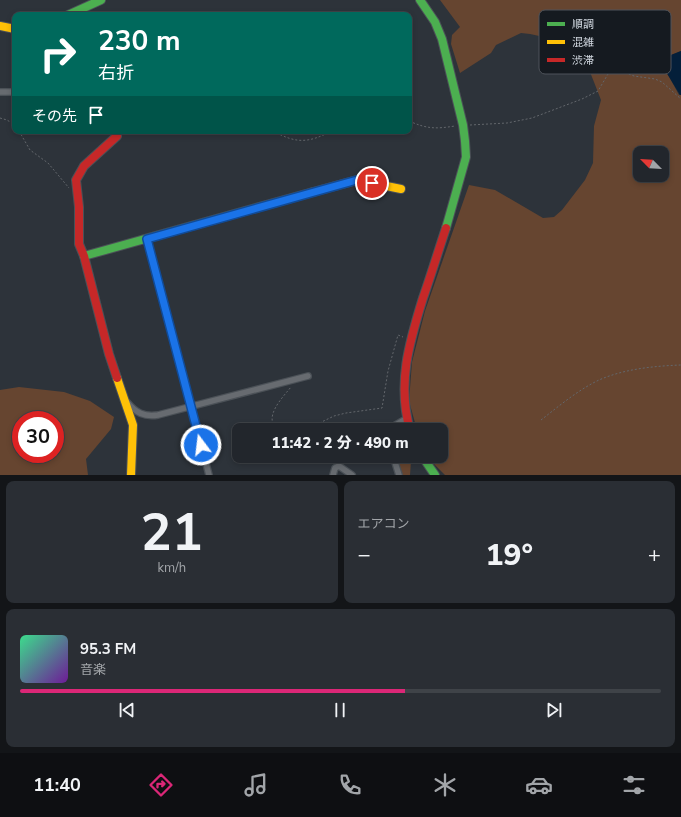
<!DOCTYPE html>
<html lang="ja">
<head>
<meta charset="utf-8">
<style>
	body { margin:0; font-family:"Nunito Sans","Noto Sans JP",sans-serif; background:#2a2e34; color:#f1f3f6; height:100vh; display:flex; flex-direction:column; font-size:15px; white-space:nowrap }
	* { box-sizing:border-box; margin:0 }
	p { font-size:13px; color:#a2a5a9 }
	.icon { flex:none; width:22px; height:22px; fill:none; stroke:currentColor; stroke-width:2; stroke-linecap:round; stroke-linejoin:round }
	.map { position:relative; height:475px; overflow:hidden }
	.details { display:flex; flex-direction:column; gap:6px; padding:6px; background:#131518; flex:1 }
	.details>* { flex:none }
	.banner { position:absolute; left:12px; top:12px; width:400px; height:122px; border-radius:8px; box-shadow:0 2px 6px #0003,0 0 0 1px #3f4348; background:#00695c; color:#fff; overflow:hidden }
	.needle { width:26px; rotate:294deg }
	.controls { position:absolute; left:633px; top:146px; display:grid; gap:8px }
	.controls a { display:grid; place-items:center; width:36px; height:36px; border-radius:8px; background:#22262c; box-shadow:0 2px 6px #0003,0 0 0 1px #3f4348; font-size:20px }
	.speed { position:absolute; left:12px; top:411px; display:flex; gap:8px; font-size:20px; font-weight:700; text-align:center }
	.speed>* { display:grid; place-content:center; width:52px; height:52px; border-radius:50%; background:#22262c; box-shadow:0 2px 6px #0003,0 0 0 1px #3f4348; line-height:1 }
	.speed .limit { border:6px solid #d22; background:#fff; color:#111 }
	.pin { position:absolute; display:grid; place-items:center; width:34px; height:34px; color:#fff; margin:-17px; border:2px solid #fff; border-radius:50%; box-shadow:0 1px 4px #0007 }
	.me { position:absolute; width:44px; margin:-22px; rotate:345deg; stroke-linejoin:round; filter:drop-shadow(0 0 3px #0008) }
	.turn { display:flex; align-items:center; gap:14px; height:84px; padding:0 20px; font-size:18px }
	.turn .icon { width:52px; height:52px; stroke-width:2.5 }
	.turn b { display:block; font-size:28px; line-height:34px }
	.then { display:flex; align-items:center; height:38px; padding:0 20px; background:#0003; gap:8px; font-size:15px }
	.big { font-size:30px; font-weight:800; line-height:1.1 }
	.details .tile { flex:1; display:flex; flex-direction:column; justify-content:center; gap:6px; min-width:0; padding:0 14px; border-radius:8px; background:#2a2e34 }
	.details .dial { align-items:center; gap:0 }
	.dial b { font-size:52px; line-height:1 }
	.song { display:flex; align-items:center; gap:12px }
	.cover { width:48px; height:48px; border-radius:6px; background:linear-gradient(135deg,hsl(150 70% 55%),hsl(280 70% 35%)) }
	.played { height:4px; border-radius:2px; background:linear-gradient(90deg,#db2777 60%,#3f4348 60%) }
	.keys { display:flex; justify-content:space-around; direction:ltr }
	.heat { display:flex; justify-content:space-between; align-items:center; font-size:22px; direction:ltr }
	.details .tiles { flex:1; display:grid; gap:6px; grid-template-columns:1fr 1fr }
	.tile:last-child { grid-column:span 2 }
	.trip { position:absolute; left:232px; top:423px; width:216px; height:40px; border-radius:8px; background:#22262c; box-shadow:0 2px 6px #0003,0 0 0 1px #3f4348; font-weight:800; line-height:40px; text-align:center }
	.tabs { display:flex; height:64px; justify-content:space-around; align-items:center; background:#0e0f12; color:#a2a5a9 }
	.tabs .icon { width:28px; height:28px }
	.tabs .on { color:#db2777 }
	.tabs b { font-size:18px; color:#f1f3f6 }
	.map>svg:first-child { display:block }
	.green { fill:#664530; fill-rule:evenodd }
	.water { fill:#041f3a }
	.lines { fill:none; stroke-linecap:round; stroke-linejoin:round }
	.street-casing { stroke:#4b5157; stroke-width:8 }
	.fast-casing { stroke:#4b5157; stroke-width:10 }
	.slow-casing { stroke:#4b5157; stroke-width:10 }
	.jam-casing { stroke:#4b5157; stroke-width:10 }
	.path { stroke:#63676c; stroke-width:1; stroke-dasharray:2 2; stroke-linecap:butt }
	.street { stroke:#676b70; stroke-width:5.5 }
	.fast { stroke:#4caf50; stroke-width:8 }
	.slow { stroke:#ffc107; stroke-width:8 }
	.jam { stroke:#c62828; stroke-width:8 }
	.route-casing { stroke:#114b97; stroke-width:10 }
	.route { stroke:#1a73e8; stroke-width:7 }
	.key { fill:#151a20; stroke:#4e535a; stroke-width:1 }
	.key-label { font-size:11px; fill:#d2d9e1 }
</style>
</head>
<body>
<div class="map">
<svg width="681" height="475" viewBox="0 0 681 475">
	<rect width="100%" height="100%" fill="#2d333a"/>
	<path class="green" d="M440,0H681V51L671,55L664,67L679,95H681V475H445L432,462L430,456H441V430H417L409,401L412,362L425,311L469,185L495,190L543,218L554,217L562,210L585,180L593,163L594,126L601,100L583,54L558,40L530,34L521,33L496,45L491,53L460,73L451,44L452,35L460,27ZM640,153H662V175H640Z
		M19,387L64,392L90,401L114,417L111,429L86,459L88,475H0V390ZM21,420H55V454H21Z
		M396,456H409L411,461L410,475H401Z"/>
	<path class="water" d="M681,51V95H680L663,67L671,55Z"/>
	<g class="lines">
		<defs>
			<path id="street" d="M0,92H15
				M147,239L209,475
				M127,402C136,413 144,417 158,415L308,376
				M391,430L394,426L406,419
				M393,456L399,475
				M333,475L335,468L339,466L352,475"/>
			<path id="fast" d="M420,0L435,22L442,39L463,125L465,141L466,157L446,228
				M68,15L101,0
				M84,256L313,192
				M422,456L435,475"/>
			<path id="slow" d="M0,26L15,29
				M313,192L357,180L401,189
				M117,378L133,425L131,475"/>
			<path id="jam" d="M115,131L117,136L84,166L76,180L79,207V244L84,256L109,354L117,378
				M410,430C397,384 409,343 423,298C431,275 438,252 446,228"/>
		</defs>
		<use href="#street" class="street-casing"/>
		<use href="#fast" class="fast-casing"/>
		<use href="#slow" class="slow-casing"/>
		<use href="#jam" class="jam-casing"/>
		<path class="path" d="M0,118L7,120L15,125
			M409,121C427,129 436,129 455,126
			M470,125L507,123L532,118L582,99L598,91L608,74L613,71L618,70L634,76L655,79L662,82L681,99
			M19,131L30,150L48,163L69,188
			M273,131C297,144 308,143 332,131
			M123,133L128,131
			M541,420C559,406 578,390 599,380C624,369 654,366 681,365
			M279,430C261,419 283,397 291,387
			M305,430L334,416L346,413L382,408L388,371L398,335L403,337"/>
		<use href="#street" class="street"/>
		<use href="#fast" class="fast"/>
		<use href="#slow" class="slow"/>
		<use href="#jam" class="jam"/>
	</g>
	<g class="lines">
		<defs>
			<path id="route" d="M201,445L147,239L357,180L372,183"/>
		</defs>
		<use href="#route" class="route-casing"/>
		<use href="#route" class="route"/>
	</g>
	<rect x="539" y="10" width="132" height="64" rx="6" class="key"/>
	<rect x="547" y="22" width="18" height="4" fill="#4caf50"/>
	<rect x="547" y="40" width="18" height="4" fill="#ffc107"/>
	<rect x="547" y="58" width="18" height="4" fill="#c62828"/>
	<g class="key-label">
		<text x="572" y="28">順調</text>
		<text x="572" y="46">混雑</text>
		<text x="572" y="64">渋滞</text>
	</g>
</svg>
<div class="controls">
<a><svg class="needle" viewBox="-14 -14 28 28"><path d="M0-13l5 13h-10z" fill="#e53935"/><path d="M0 13l5-13h-10z" fill="#a2a5a9"/></svg></a>
</div>
<div class="speed"><div class="limit">30</div></div>
<div class="pin" style="left:372px;top:183px;background:#d93025"><svg class="icon" aria-label="arrive" viewBox="0 0 24 24"><path d="M6 21V4h12l-3 4 3 4H6"/></svg></div>
<svg class="me" style="left:201px;top:445px" viewBox="-20 -20 40 40"><circle r="17" fill="#1a73e8" stroke="#fff" stroke-width="3"/><path d="M0-11L8 9 0 5-8 9z" fill="#fff"/></svg>
<div class="trip">11:42 · 2 分 · 490 m</div>
<div class="banner">
<div class="turn"><svg class="icon" aria-label="right" viewBox="0 0 24 24"><path d="M7 20v-9h11M14 6l5 5-5 5"/></svg><div><b>230 m</b>右折</div></div>
<div class="then">その先<svg class="icon" aria-label="arrive" viewBox="0 0 24 24"><path d="M6 21V4h12l-3 4 3 4H6"/></svg></div>
</div>
</div>
<section class="details">
<div class="tiles">
<div class="tile dial"><b>21</b><p>km/h</p></div>
<div class="tile"><p>エアコン</p>
<div class="heat"><a>−</a><b class="big">19°</b><a>+</a></div>
</div>
<div class="tile">
<div class="song"><i class="cover"></i><div><b>95.3 FM</b><p>音楽</p></div></div>
<div class="played"></div>
<div class="keys"><svg class="icon" aria-label="previous" viewBox="0 0 24 24"><path d="M18 5L8 12l10 7zM5 5v14"/></svg><svg class="icon" aria-label="pause" viewBox="0 0 24 24"><path d="M8 5v14M16 5v14"/></svg><svg class="icon" aria-label="next" viewBox="0 0 24 24"><path d="M6 5l10 7-10 7zM19 5v14"/></svg></div>
</div>
</div>
</section>
<nav class="tabs">
<b>11:40</b>
<svg class="icon on" aria-label="directions" viewBox="0 0 24 24"><path d="M12 3l9 9-9 9-9-9zM9 14v-3h6M13 9l2 2-2 2"/></svg>
<svg class="icon" aria-label="music" viewBox="0 0 24 24"><path d="M9 18V5l10-2v13"/><circle cx="6" cy="18" r="3"/><circle cx="16" cy="16" r="3"/></svg>
<svg class="icon" aria-label="phone" viewBox="0 0 24 24"><path d="M5 4h4l2 5-3 2q2 4 5 5l2-3 5 2v4C11 20 4 13 5 4z"/></svg>
<svg class="icon" aria-label="climate" viewBox="0 0 24 24"><path d="M12 3v18M4 7l16 10M4 17L20 7"/></svg>
<svg class="icon" aria-label="car" viewBox="0 0 24 24"><path d="M5 17H2v-5l4-1 3-4h7l3 4 3 1v5h-3M9 17h6M6 11h13"/><circle cx="7" cy="17" r="2"/><circle cx="17" cy="17" r="2"/></svg>
<svg class="icon" aria-label="filters" viewBox="0 0 24 24"><path d="M4 7h16M4 17h16"/><circle cx="9" cy="7" r="2"/><circle cx="15" cy="17" r="2"/></svg>
</nav>
</body>
</html>
